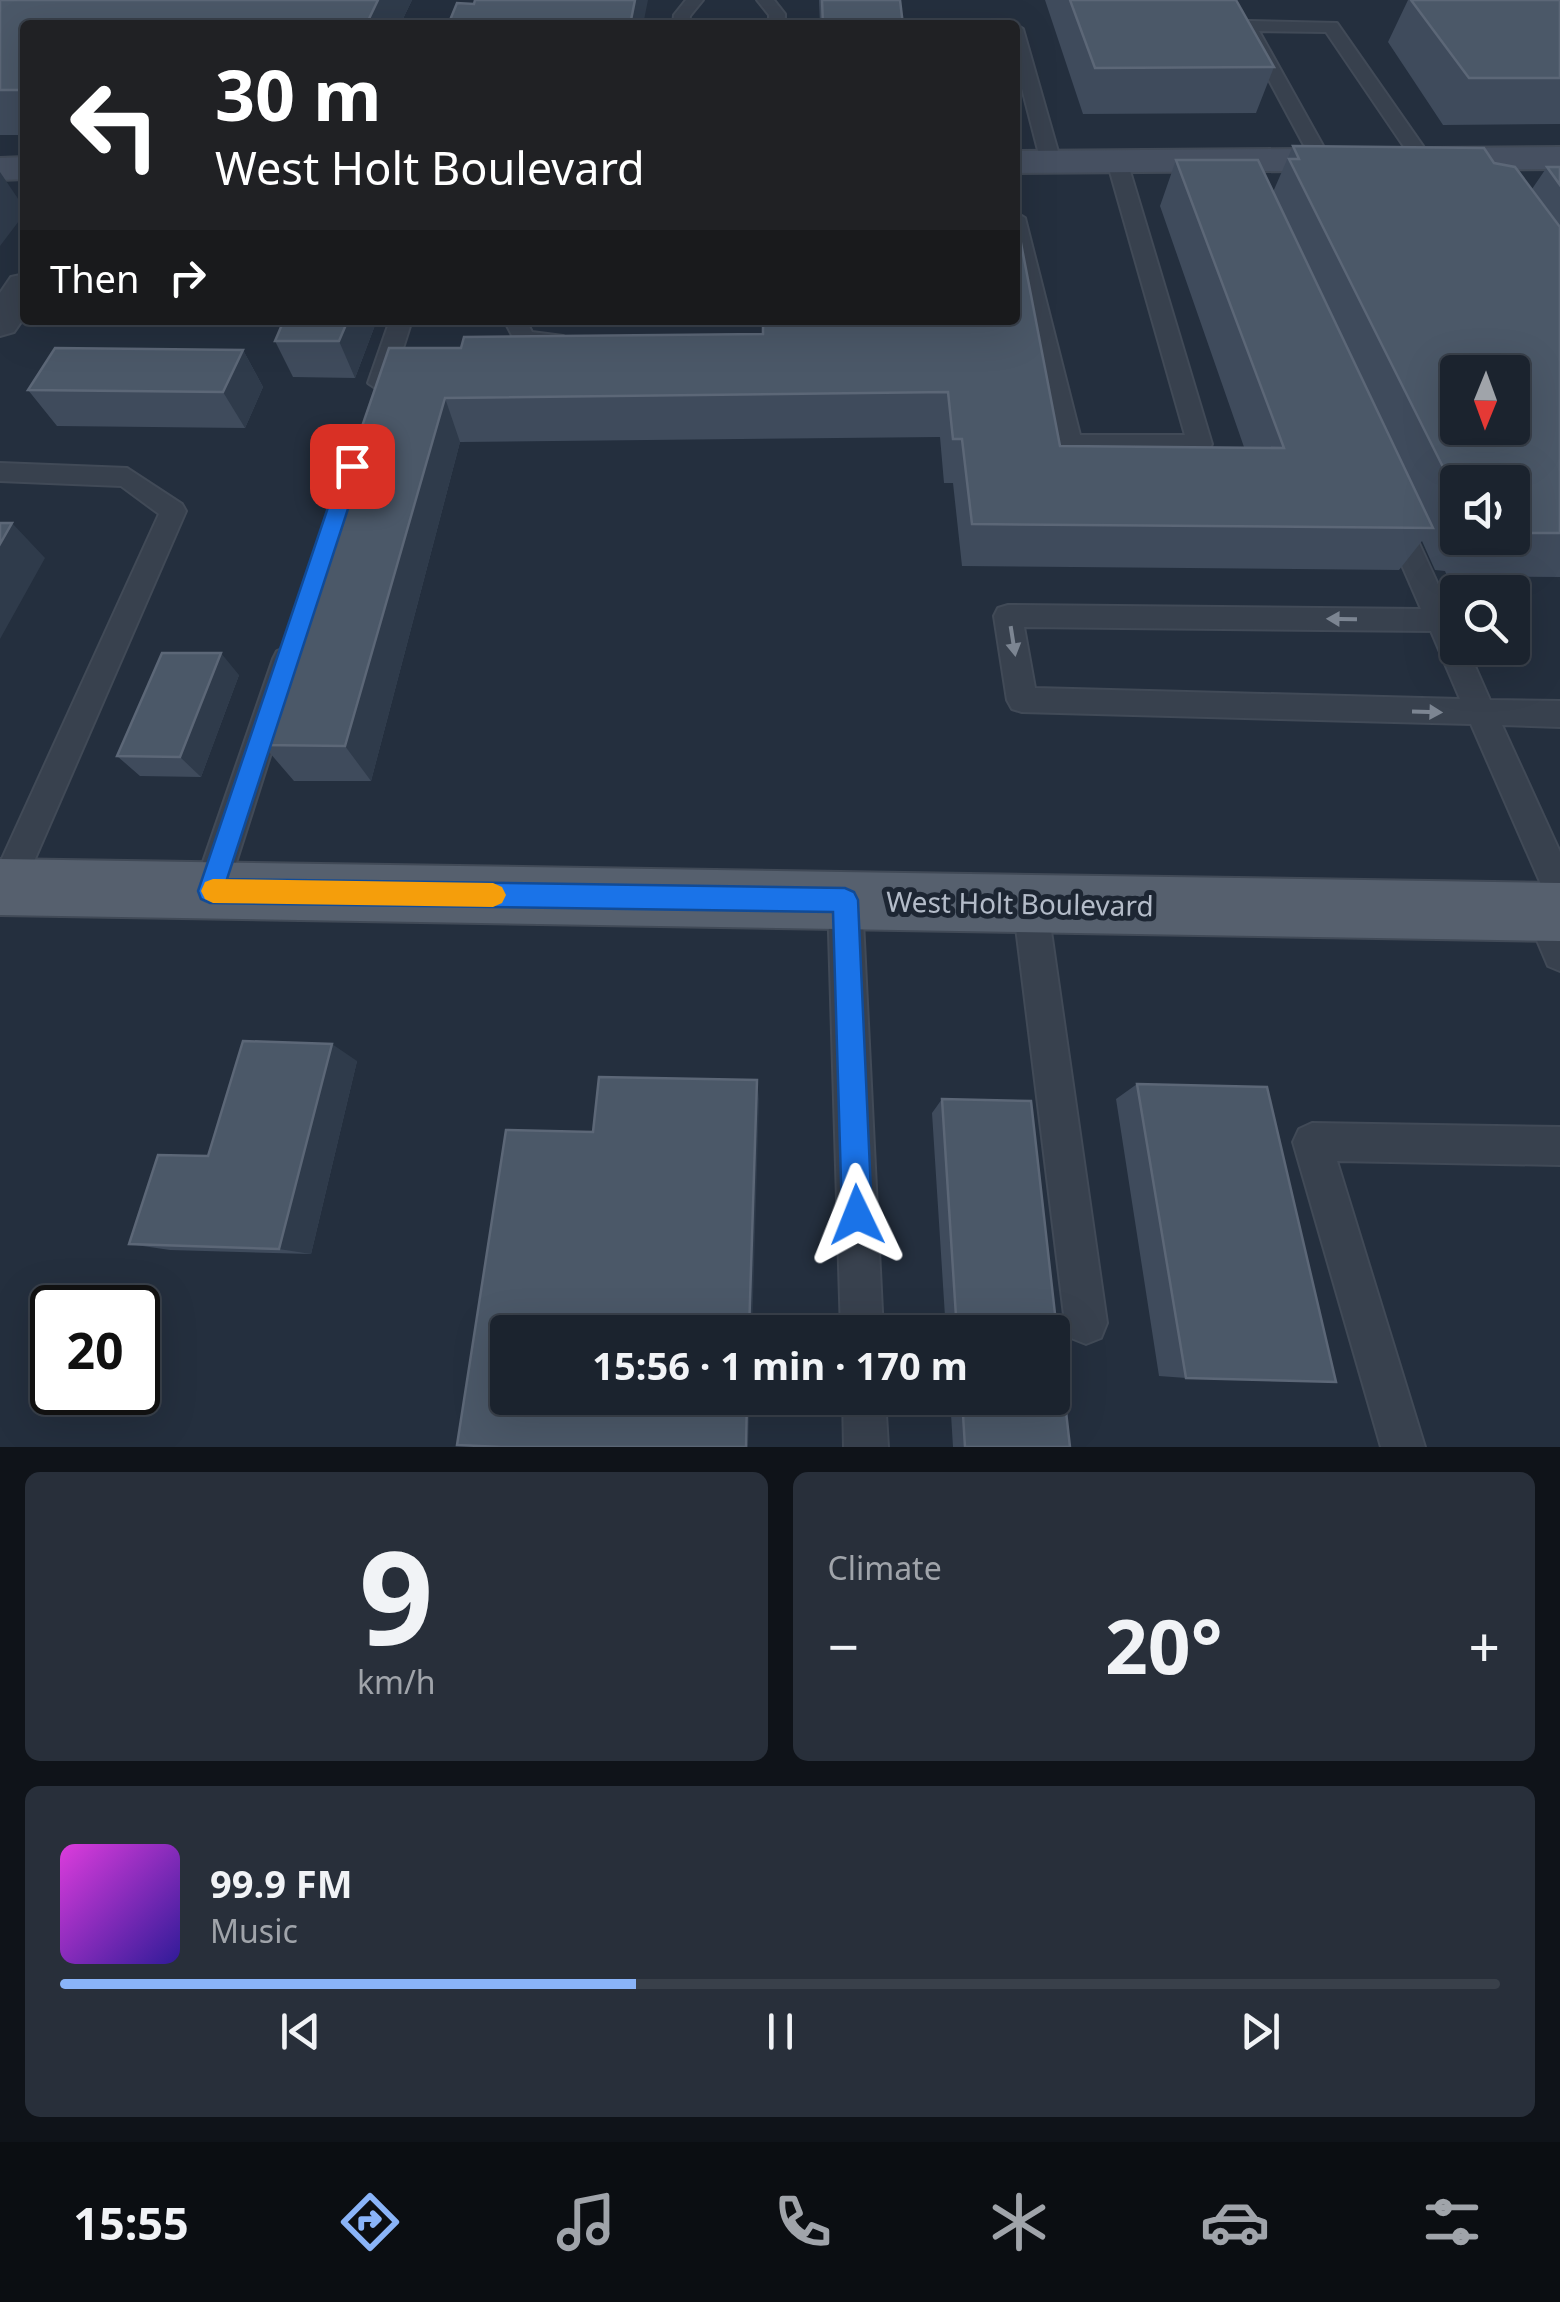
<!DOCTYPE html>
<html lang="en">
<head>
<meta charset="utf-8">
<style>
	body { margin:0; font-family:"Noto Sans",sans-serif; background:#282f3a; color:#f1f3f6; height:100vh; display:flex; flex-direction:column; font-size:38px; white-space:nowrap }
	* { box-sizing:border-box; margin:0 }
	p { font-size:32px; color:#a0a4aa }
	.icon { flex:none; width:55px; height:55px; fill:none; stroke:currentColor; stroke-width:2; stroke-linecap:round; stroke-linejoin:round }
	.map { position:relative; height:1447px; overflow:hidden }
	.sheet { display:flex; flex-direction:column; gap:25px; padding:25px; background:#0f1319; flex:1 }
	.sheet>* { flex:none }
	.top-card { position:absolute; left:20px; top:20px; width:1000px; height:305px; border-radius:10px; box-shadow:0 10px 40px #0002,0 0 0 2px #39404a; background:#202124; color:#fff; overflow:hidden }
	.needle { width:65px; rotate:181deg }
	.controls { position:absolute; left:1440px; top:355px; display:grid; gap:20px }
	.controls a { display:grid; place-items:center; width:90px; height:90px; border-radius:10px; background:#1b232e; box-shadow:0 10px 40px #0002,0 0 0 2px #39404a; font-size:50px }
	.speed { position:absolute; left:30px; top:1285px; display:flex; gap:20px; font-size:50px; font-weight:700; text-align:center }
	.speed>* { display:grid; place-content:center; width:130px; height:130px; border-radius:50%; background:#1b232e; box-shadow:0 10px 40px #0002,0 0 0 2px #39404a; line-height:1 }
	.speed .limit { border:5px solid #111; border-radius:15px; background:#fff; color:#111 }
	.pin { position:absolute; display:grid; place-items:center; width:85px; height:85px; color:#fff; margin:-42px; border-radius:20px; box-shadow:0 5px 15px #0006 }
	.me { position:absolute; width:110px; margin:-55px; rotate:358deg; stroke-linejoin:round; filter:drop-shadow(0 0 8px #0008) }
	.turn { display:flex; align-items:center; gap:35px; height:210px; padding:0 30px; font-size:45px }
	.turn .icon { width:130px; height:130px; stroke-width:2.5 }
	.turn b { display:block; font-size:70px; line-height:85px }
	.then { display:flex; align-items:center; height:95px; padding:0 30px; background:#0003; gap:20px; font-size:38px }
	.big { font-size:75px; font-weight:700; line-height:1.1 }
	.sheet .widget { flex:1; display:flex; flex-direction:column; justify-content:center; gap:15px; min-width:0; padding:0 35px; border-radius:15px; background:#282f3a }
	.sheet .dial { align-items:center; gap:0 }
	.dial b { font-size:130px; line-height:1 }
	.song { display:flex; align-items:center; gap:30px }
	.cover { width:120px; height:120px; border-radius:15px; background:linear-gradient(135deg,hsl(300 70% 55%),hsl(250 70% 35%)) }
	.played { height:10px; border-radius:5px; background:linear-gradient(90deg,#8ab4f8 40%,#39404a 40%) }
	.keys { display:flex; justify-content:space-around; direction:ltr }
	.heat { display:flex; justify-content:space-between; align-items:center; font-size:55px; direction:ltr }
	.sheet .tiles { flex:1; display:grid; gap:25px; grid-template-columns:1fr 1fr }
	.widget:last-child { grid-column:span 2 }
	.trip { position:absolute; left:490px; top:1315px; width:580px; height:100px; border-radius:10px; background:#1b232e; box-shadow:0 10px 40px #0002,0 0 0 2px #39404a; font-weight:700; line-height:100px; text-align:center }
	.tab-bar { display:flex; height:160px; justify-content:space-around; align-items:center; background:#0b0e12; color:#a0a4aa }
	.tab-bar .icon { width:70px; height:70px }
	.tab-bar .on { color:#8ab4f8 }
	.tab-bar b { font-size:45px; color:#f1f3f6 }
	.map>svg:first-child { display:block }
	.lines { fill:none; stroke-linecap:round; stroke-linejoin:round }
	.lane-casing { stroke:#414a57; stroke-width:4 }
	.street-casing { stroke:#414a57; stroke-width:4 }
	.secondary-casing { stroke:#414a57; stroke-width:4 }
	.primary-casing { stroke:#414a57; stroke-width:4 }
	.lane { fill:#38414e; fill-rule:evenodd }
	.street { fill:#38414e; fill-rule:evenodd }
	.secondary { fill:#465061; fill-rule:evenodd }
	.primary { fill:#56606e; fill-rule:evenodd }
	.wall { fill:#3f4b5c; fill-rule:evenodd }
	.shaded-wall { fill:#2f3b4b }
	.building { fill:#4b5868; stroke:#5c6777; stroke-width:2.5; fill-rule:evenodd }
	.oneway { fill:#7c8592 }
	.route { fill:#1a73e8; stroke:#114b97; stroke-width:2.5 }
	.slow { fill:#f59e0b }
	.labels { text-anchor:middle; dominant-baseline:central; stroke-width:10; stroke-linejoin:round; paint-order:stroke }
	.street-label { font-size:28px; fill:#b4bcc9; stroke:#1d2633 }
</style>
</head>
<body>
<div class="map">
<svg width="1560" height="1447" viewBox="0 0 1560 1447">
	<rect width="100%" height="100%" fill="#242f3e"/>
	<g class="lines">
		<defs>
			<path id="lane" d="M686,0H703L690,16L689,25H673L674,15Z
				M757,0H774L785,14V25H769V15Z
				M1248,21L1337,23L1432,159L1429,163H1415L1326,32L1259,31L1331,160L1328,164H1314L1240,26Z
				M1015,24L1023,29L1061,162L1058,166H1044L1041,162L1015,61V25H1011Z
				M1117,155L1127,161L1212,444L1209,450L1070,452L1058,443L1015,261V212L1025,218L1080,435H1185L1107,161Z
				M390,320H412L392,383L380,391L368,383Z
				M504,320H526L532,332L563,336L574,343L563,350L516,343Z
				M0,463L127,468L182,504L186,511L18,898L6,903L0,900V863L159,514L121,486L0,481Z
				M1394,507L1403,510L1407,517L1458,628V648H1467L1490,700L1560,701V727L1502,725L1560,852V905L1555,902L1560,915V971L1548,966L1525,912L1530,901L1547,898L1471,724L1022,712L1012,709L1007,700L994,616L998,608L1008,605L1421,609L1381,517L1385,510ZM1024,627L1431,631L1460,699L1035,688Z
				M287,647L297,651L301,659L227,891L222,902L210,907L198,902L193,891L273,659L277,651Z
				M845,884L857,889L862,900L883,1332H841L828,900L833,889Z
				M1030,887L1042,892L1047,903L1107,1323L1101,1338L1086,1344L1071,1338L1065,1323L1013,903L1018,892Z
				M1312,1123L1560,1127V1165L1337,1161L1425,1447H1381L1293,1142L1299,1129Z
				M843,1398H885L888,1447H844Z"/>
			<path id="street" d="M25,274V316L14,332L0,336V293L11,277Z"/>
			<path id="secondary" d="M1560,147V169L1015,173V151Z
				M25,157V179L0,180V158Z"/>
			<path id="primary" d="M0,859L1560,883V941L0,915Z"/>
		</defs>
		<use href="#lane" class="lane-casing"/>
		<use href="#street" class="street-casing"/>
		<use href="#secondary" class="secondary-casing"/>
		<use href="#primary" class="primary-casing"/>
		<use href="#lane" class="lane"/>
		<use href="#street" class="street"/>
		<use href="#secondary" class="secondary"/>
		<use href="#primary" class="primary"/>
	</g>
	<path class="wall" d="M0,0H412L400,25H25V135H0Z
		M819,0H900L903,25H820Z
		M1045,0H1236L1274,67L1256,113L1083,114Z
		M1408,0H1560V124L1443,125L1388,42Z
		M1293,146L1494,163L1532,189L1547,167H1560V577L1447,576L1445,571L1435,570L1422,541L1399,570L962,566L953,483H944L940,437L460,442L371,781H294L263,745L278,703L270,694L461,348L1015,320L1060,446L1244,447L1160,206L1176,160L1273,192ZM1458,482H1512V538H1458Z
		M284,320H377L355,378L293,377L275,341Z
		M243,350L263,387L245,428L57,426L28,390Z
		M239,675L201,777L140,776L117,756Z
		M357,1061L311,1254L170,1250L129,1244L208,1156Z
		M1137,1084L1186,1378L1159,1376L1116,1099Z
		M942,1099L1031,1101L1070,1447H953L950,1398H1052V1332H946L932,1113Z"/>
	<path class="shaded-wall" d="M378,0H412L400,25H366Z
		M635,0H648L643,25H630Z
		M0,172L25,209V213L0,246Z
		M348,320H377L355,378L339,341Z
		M243,350L263,387L245,428L223,392Z
		M445,398L460,442L371,781L345,746Z
		M12,523L45,558L0,639V544Z
		M221,653L239,675L201,777L180,757Z
		M332,1044L357,1061L311,1254L279,1249Z
		M757,1080L759,1099L752,1332H749Z
		M747,1398H750L748,1447H746Z"/>
	<path class="building" d="M0,0H378L366,25H25V90H0Z
		M475,0H635L630,25H448L457,3L474,4Z
		M822,0H900L903,25H823Z
		M1070,0H1236L1274,67L1095,68Z
		M1411,0H1560V78H1469Z
		M1293,146L1484,148L1494,163L1515,167L1560,227V533H1512V482H1458V497L1289,159H1299ZM1458,372H1512V428H1458Z
		M1176,160H1258L1433,528L972,524L962,439H953L948,392L445,398L345,746L263,745L281,694H270L389,348H461L464,337L763,334V320H1015V212L1060,446L1284,448Z
		M1547,167H1560V185Z
		M284,320H348L339,341H275Z
		M55,348L243,350L223,392L28,390Z
		M0,523H12L0,544Z
		M162,653H221L180,757L117,756Z
		M243,1041L332,1044L279,1249L129,1244L158,1155L208,1156Z
		M599,1077L757,1080L749,1332H508V1398H747L746,1447H502L457,1445L506,1130L593,1132Z
		M1137,1084L1267,1087L1336,1382L1186,1378Z
		M942,1099L1031,1101L1070,1447H965L962,1398H1052V1332H957Z"/>
	<defs><path id="oneway-solid" d="M-6-.8H1V-3.2L6.5 0L1 3.2V.8H-6Z" transform="scale(2.5)"/></defs>
	<g class="oneway">
		<use href="#oneway-solid" transform="translate(1342 619) rotate(-179)"/>
		<use href="#oneway-solid" transform="translate(1013 641) rotate(81)"/>
		<use href="#oneway-solid" transform="translate(1427 712) rotate(2)"/>
	</g>
	<path class="route" d="M352,459L362,466L227,879L845,888L854,892L858,900L872,1215L868,1225L857,1230L847,1225L842,1215L833,912L210,903L201,899L198,891L342,466Z"/>
	<path class="slow" d="M213,879L493,883L502,887L506,895L502,903L493,907L213,903L205,899L201,891L205,882Z"/>
	<g class="labels">
		<g class="street-label">
			<text transform="translate(1020 903) rotate(1)">West Holt Boulevard</text>
		</g>
	</g>
</svg>
<div class="controls">
<a><svg class="needle" viewBox="-14 -14 28 28"><path d="M0-13l5 13h-10z" fill="#e53935"/><path d="M0 13l5-13h-10z" fill="#a0a4aa"/></svg></a>
<a><svg class="icon" aria-label="sound" viewBox="0 0 24 24"><path d="M4 9h4l5-4v14l-5-4H4zM17 9q2 3 0 6"/></svg></a>
<a><svg class="icon" aria-label="search" viewBox="0 0 24 24"><circle cx="10" cy="10" r="6"/><path d="M15 15l6 6"/></svg></a>
</div>
<div class="speed"><div class="limit">20</div></div>
<div class="pin" style="left:352px;top:466px;background:#d93025"><svg class="icon" aria-label="arrive" viewBox="0 0 24 24"><path d="M6 21V4h12l-3 4 3 4H6"/></svg></div>
<svg class="me" style="left:857px;top:1215px" viewBox="-20 -20 40 40"><path d="M0-17L14 15 0 8-14 15z" fill="#1a73e8" stroke="#fff" stroke-width="4"/></svg>
<div class="trip">15:56 · 1 min · 170 m</div>
<div class="top-card">
<div class="turn"><svg class="icon" aria-label="left" viewBox="0 0 24 24"><path d="M17 20v-9H6M10 6l-5 5 5 5"/></svg><div><b>30 m</b>West Holt Boulevard</div></div>
<div class="then">Then<svg class="icon" aria-label="right" viewBox="0 0 24 24"><path d="M7 20v-9h11M14 6l5 5-5 5"/></svg></div>
</div>
</div>
<section class="sheet">
<div class="tiles">
<div class="widget dial"><b>9</b><p>km/h</p></div>
<div class="widget"><p>Climate</p>
<div class="heat"><a>−</a><b class="big">20°</b><a>+</a></div>
</div>
<div class="widget">
<div class="song"><i class="cover"></i><div><b>99.9 FM</b><p>Music</p></div></div>
<div class="played"></div>
<div class="keys"><svg class="icon" aria-label="previous" viewBox="0 0 24 24"><path d="M18 5L8 12l10 7zM5 5v14"/></svg><svg class="icon" aria-label="pause" viewBox="0 0 24 24"><path d="M8 5v14M16 5v14"/></svg><svg class="icon" aria-label="next" viewBox="0 0 24 24"><path d="M6 5l10 7-10 7zM19 5v14"/></svg></div>
</div>
</div>
</section>
<nav class="tab-bar">
<b>15:55</b>
<svg class="icon on" aria-label="directions" viewBox="0 0 24 24"><path d="M12 3l9 9-9 9-9-9zM9 14v-3h6M13 9l2 2-2 2"/></svg>
<svg class="icon" aria-label="music" viewBox="0 0 24 24"><path d="M9 18V5l10-2v13"/><circle cx="6" cy="18" r="3"/><circle cx="16" cy="16" r="3"/></svg>
<svg class="icon" aria-label="phone" viewBox="0 0 24 24"><path d="M5 4h4l2 5-3 2q2 4 5 5l2-3 5 2v4C11 20 4 13 5 4z"/></svg>
<svg class="icon" aria-label="climate" viewBox="0 0 24 24"><path d="M12 3v18M4 7l16 10M4 17L20 7"/></svg>
<svg class="icon" aria-label="car" viewBox="0 0 24 24"><path d="M5 17H2v-5l4-1 3-4h7l3 4 3 1v5h-3M9 17h6M6 11h13"/><circle cx="7" cy="17" r="2"/><circle cx="17" cy="17" r="2"/></svg>
<svg class="icon" aria-label="filters" viewBox="0 0 24 24"><path d="M4 7h16M4 17h16"/><circle cx="9" cy="7" r="2"/><circle cx="15" cy="17" r="2"/></svg>
</nav>
</body>
</html>
